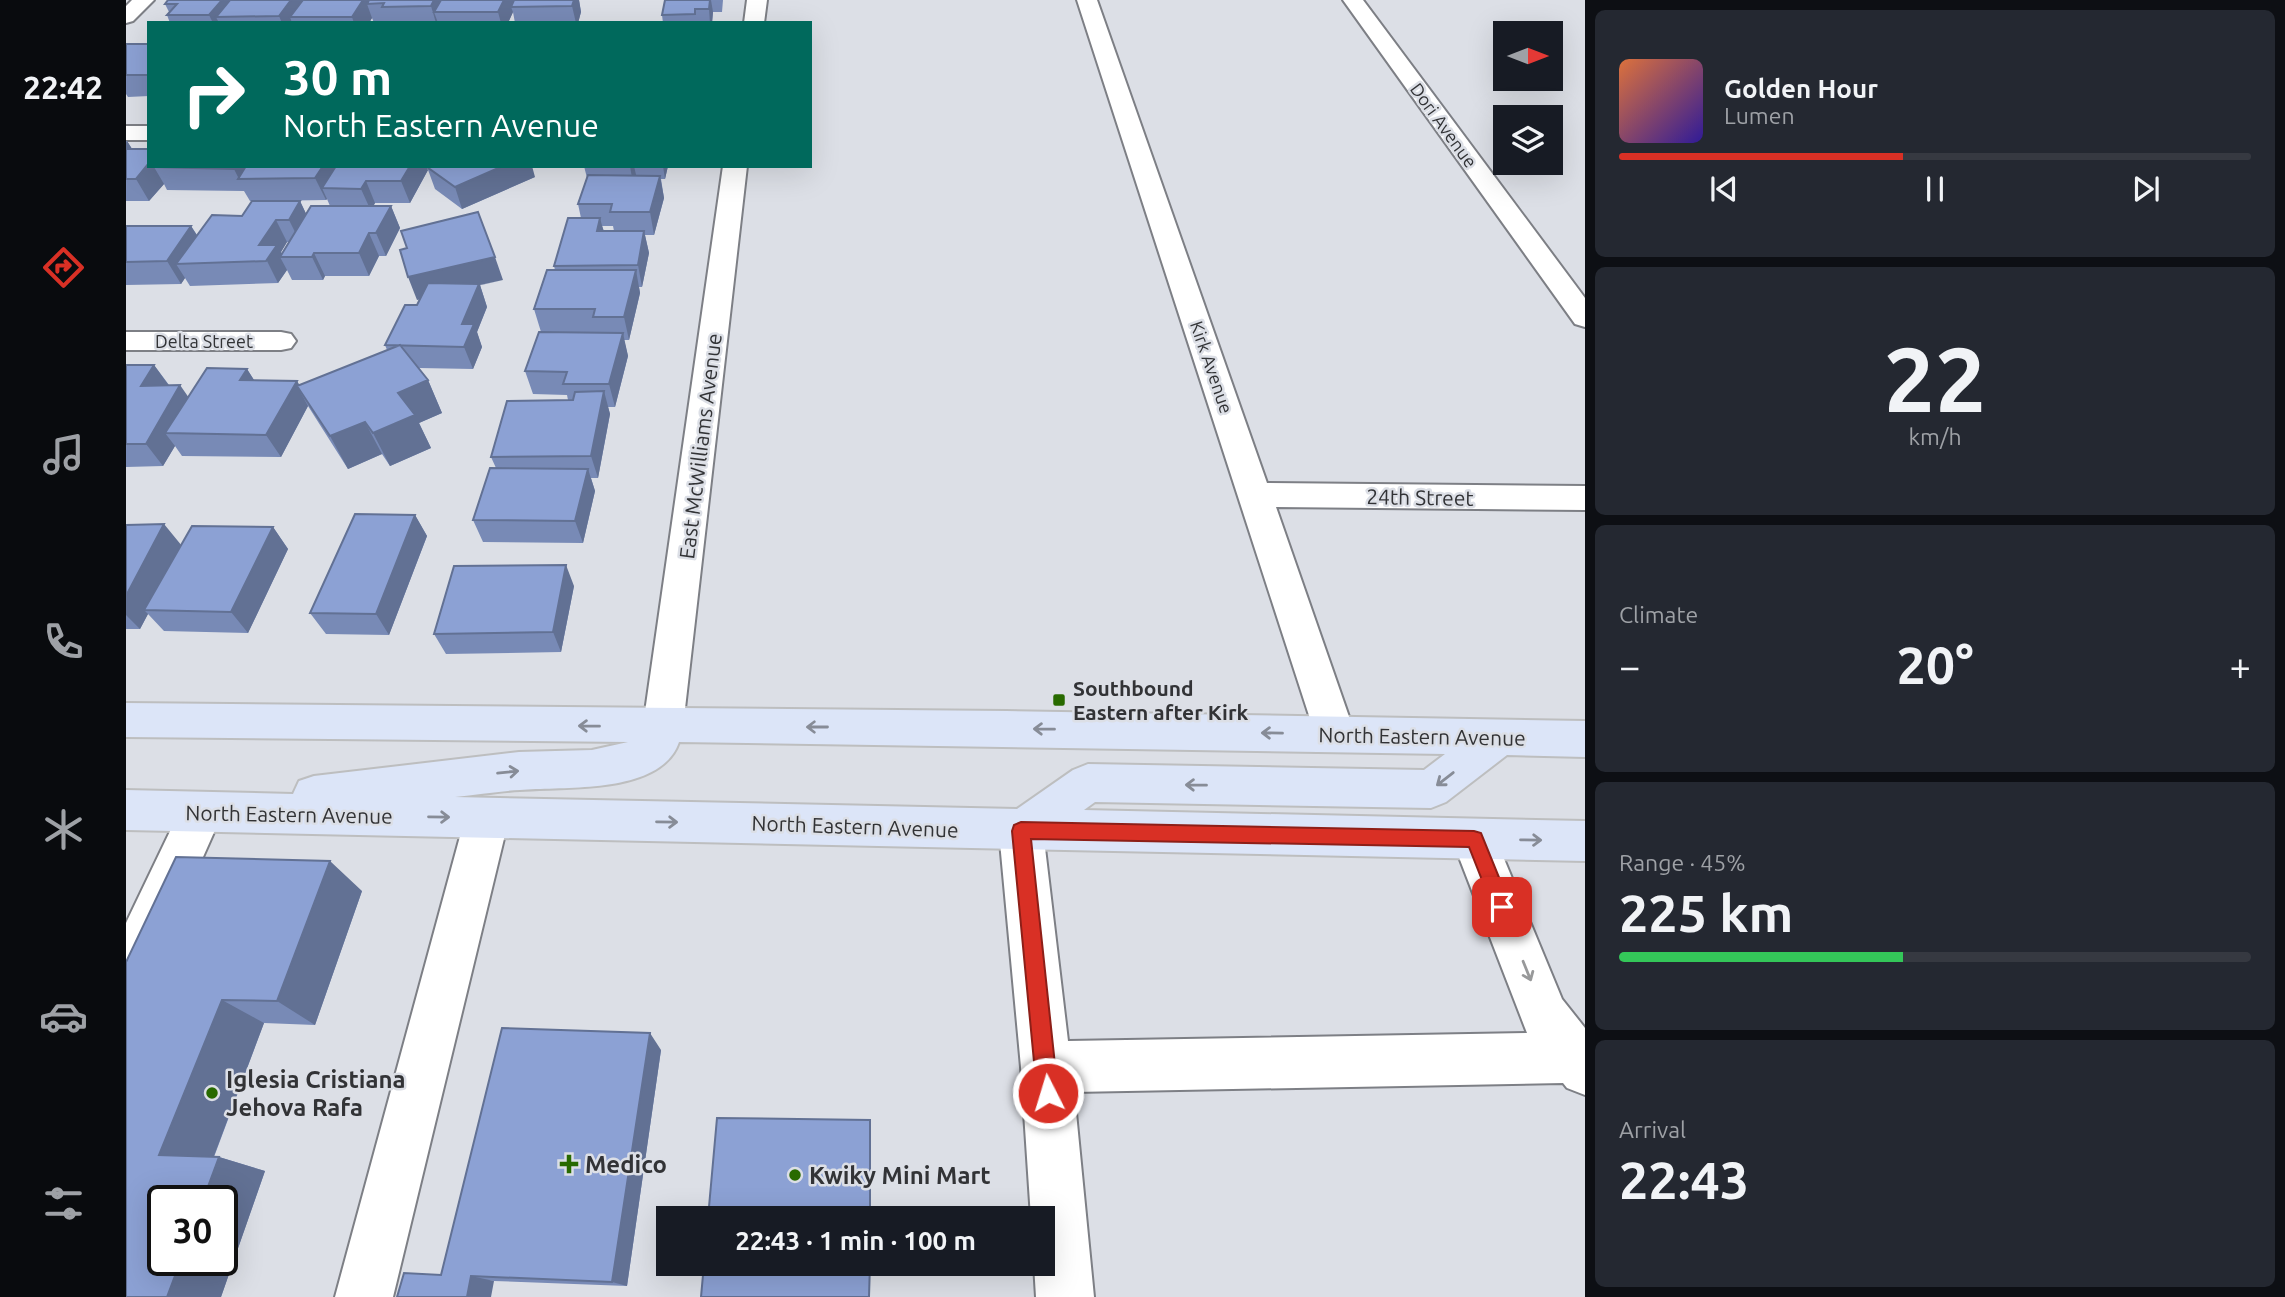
<!DOCTYPE html>
<html lang="en">
<head>
<meta charset="utf-8">
<style>
	body { margin:0; font-family:Ubuntu,sans-serif; background:#242831; color:#f1f3f6; height:100vh; display:flex; flex-direction:column; font-size:26px; white-space:nowrap }
	* { box-sizing:border-box; margin:0 }
	p { font-size:23px; color:#9ea1a6 }
	.icon { flex:none; width:38px; height:38px; fill:none; stroke:currentColor; stroke-width:2; stroke-linecap:round; stroke-linejoin:round }
	.map { position:relative; flex:1; overflow:hidden }
	.drawer { display:flex; flex-direction:column; gap:10px; padding:10px; background:#0d0f14; width:700px }
	.drawer>* { flex:none }
	.banner { position:absolute; left:21px; top:21px; width:665px; height:147px; border-radius:0px; box-shadow:0 7px 28px #0002; background:#00695c; color:#fff; overflow:hidden }
	.needle { width:46px; rotate:90deg }
	.buttons { position:absolute; left:1367px; top:21px; display:grid; gap:14px }
	.buttons a { display:grid; place-items:center; width:70px; height:70px; border-radius:0px; background:#171b24; box-shadow:0 7px 28px #0002; font-size:35px }
	.speed { position:absolute; left:21px; top:1185px; display:flex; gap:14px; font-size:35px; font-weight:700; text-align:center }
	.speed>* { display:grid; place-content:center; width:91px; height:91px; border-radius:50%; background:#171b24; box-shadow:0 7px 28px #0002; line-height:1 }
	.speed .limit { border:4px solid #111; border-radius:10px; background:#fff; color:#111 }
	.pin { position:absolute; display:grid; place-items:center; width:60px; height:60px; color:#fff; margin:-30px; border-radius:14px; box-shadow:0 4px 10px #0006 }
	.me { position:absolute; width:77px; margin:-38px; rotate:355deg; stroke-linejoin:round; filter:drop-shadow(0 0 5px #0008) }
	.turn { display:flex; align-items:center; gap:24px; height:147px; padding:0 21px; font-size:32px }
	.turn .icon { width:91px; height:91px; stroke-width:2.5 }
	.turn b { display:block; font-size:49px; line-height:60px }
	.big { font-size:52px; font-weight:600; line-height:1.1 }
	.drawer .card { flex:1; display:flex; flex-direction:column; justify-content:center; gap:10px; min-width:0; padding:0 24px; border-radius:10px; background:#242831 }
	.drawer .dial { align-items:center; gap:0 }
	.dial b { font-size:91px; line-height:1 }
	.song { display:flex; align-items:center; gap:21px }
	.cover { width:84px; height:84px; border-radius:10px; background:linear-gradient(135deg,hsl(20 70% 55%),hsl(250 70% 35%)) }
	.played { height:7px; border-radius:4px; background:linear-gradient(90deg,#d93025 45%,#363941 45%) }
	.keys { display:flex; justify-content:space-around; direction:ltr }
	.heat { display:flex; justify-content:space-between; align-items:center; font-size:38px; direction:ltr }
	.charge { height:10px; border-radius:5px; background:linear-gradient(90deg,#34c759 45%,#363941 0) }
	.trip { position:absolute; left:530px; top:1206px; width:399px; height:70px; border-radius:0px; background:#171b24; box-shadow:0 7px 28px #0002; font-weight:600; line-height:70px; text-align:center }
	main { display:flex; flex:1; min-height:0 }
	.menu { display:flex; flex-direction:column; width:126px; justify-content:space-around; align-items:center; background:#090b0e; color:#9ea1a6 }
	.menu .icon { width:49px; height:49px }
	.menu .selected { color:#d93025 }
	.menu b { font-size:32px; color:#f1f3f6 }
	.map>svg:first-child { display:block }
	.lines { fill:none; stroke-linecap:round; stroke-linejoin:round }
	.minor-casing { stroke:#7d7f85; stroke-width:4 }
	.major-casing { stroke:#bdbebf; stroke-width:4 }
	.minor { fill:#fff; fill-rule:evenodd }
	.major { fill:#dce5f8; fill-rule:evenodd }
	.wall { fill:#788ab6; fill-rule:evenodd }
	.shaded-wall { fill:#627194 }
	.building { fill:#8ca1d4; stroke:#627194; stroke-width:2 }
	.oneway { stroke:#878c97 }
	.oneway2 { stroke:#98999a }
	.route { fill:#d93025; stroke:#8d1f18; stroke-width:2 }
	.poi-dot { fill:#286a00; stroke:#dcdfe6; stroke-width:2.5 }
	.labels { text-anchor:middle; dominant-baseline:central; stroke-width:5; stroke-linejoin:round; paint-order:stroke }
	.far-street-label { font-size:18px; fill:#323336; stroke:#dcdfe6 }
	.street-label { font-size:21px; fill:#323336; stroke:#dcdfe6 }
	.poi-label { font-size:21px; font-weight:bold; fill:#323336; stroke:#dcdfe6; text-anchor:start }
	.near-poi-label { font-size:24px; font-weight:bold; fill:#323336; stroke:#dcdfe6; text-anchor:start }
</style>
</head>
<body>
<main>
<nav class="menu">
<b>22:42</b>
<svg class="icon selected" aria-label="directions" viewBox="0 0 24 24"><path d="M12 3l9 9-9 9-9-9zM9 14v-3h6M13 9l2 2-2 2"/></svg>
<svg class="icon" aria-label="music" viewBox="0 0 24 24"><path d="M9 18V5l10-2v13"/><circle cx="6" cy="18" r="3"/><circle cx="16" cy="16" r="3"/></svg>
<svg class="icon" aria-label="phone" viewBox="0 0 24 24"><path d="M5 4h4l2 5-3 2q2 4 5 5l2-3 5 2v4C11 20 4 13 5 4z"/></svg>
<svg class="icon" aria-label="climate" viewBox="0 0 24 24"><path d="M12 3v18M4 7l16 10M4 17L20 7"/></svg>
<svg class="icon" aria-label="car" viewBox="0 0 24 24"><path d="M5 17H2v-5l4-1 3-4h7l3 4 3 1v5h-3M9 17h6M6 11h13"/><circle cx="7" cy="17" r="2"/><circle cx="17" cy="17" r="2"/></svg>
<svg class="icon" aria-label="filters" viewBox="0 0 24 24"><path d="M4 7h16M4 17h16"/><circle cx="9" cy="7" r="2"/><circle cx="15" cy="17" r="2"/></svg>
</nav>
<div class="map">
<svg width="1459" height="1297" viewBox="0 0 1459 1297">
	<rect width="100%" height="100%" fill="#dcdfe6"/>
	<g class="lines">
		<defs>
			<path id="minor" d="M6,0H28L7,21L0,23V6Z
				M621,0H641L638,23H618Z
				M951,0H971L1141,483L1459,486V510L1150,507L1229,734L1223,746L1209,752L1195,746L1189,734Z
				M1217,0H1237L1459,298V327L1449,324Z
				M0,126H23V140H0Z
				M597,166H621L557,726L551,738L537,743L523,738L517,726Z
				M0,332H155L165,334L170,341L165,348L155,350H0Z
				M75,792L90,798L97,812L17,992L0,999V923L60,798Z
				M361,798L376,804L383,818L267,1297H209L339,818L346,804Z
				M895,811L910,817L917,831L942,1041L1401,1033L1326,839L1332,825L1348,819L1364,825L1436,999L1459,1028V1095L1441,1088L1437,1083L948,1092L968,1297H910L908,1264H917V1218H905L895,1067L873,831L880,817Z"/>
			<path id="major" d="M0,703L880,711L1459,721V757L1381,755L1320,802L1305,808L969,802L958,810L1459,821V861L0,830V790L167,794L173,781L188,776L393,752L466,750L502,742L0,737ZM553,742L1319,754L1298,770L962,764L947,770L891,809L329,797C351,795 373,791 394,790C439,786 535,795 553,742Z"/>
		</defs>
		<use href="#minor" class="minor-casing"/>
		<use href="#major" class="major-casing"/>
		<use href="#minor" class="minor"/>
		<use href="#major" class="major"/>
	</g>
	<path class="wall" d="M42,0H242V1L387,2L453,0L455,12L452,23H389L387,12L382,23H248L246,18L243,23H44L41,15L43,12L39,4Z
		M539,0H597L596,12H587L586,23H537L536,15Z
		M0,44H23V96L2,97L0,94Z
		M0,141H1L6,149L23,166L302,170L284,203H249L247,206H265L274,228L260,256H253L243,276H199L197,280H166L161,270L152,283L64,286L59,278L55,284L0,285V226H65L71,235L116,216L126,201H124L118,191L41,190L38,184L23,201H0ZM201,199L204,206L180,214L174,201H136L200,200ZM161,242H163L156,254L155,252Z
		M458,166H542L539,179H535L538,198L528,235H519L523,253L516,287H513L514,293L503,340H498L502,356L489,407H482L484,414L472,478H465L469,491L457,543L357,542L347,520L370,468L365,457L442,400L441,395L407,394L399,371L471,333L415,332L408,309L429,270L428,266L455,218L452,204L461,178ZM476,226H487L488,231H478Z
		M301,167L409,177L336,209L309,189Z
		M377,280L354,285L361,307L351,332L356,347L347,369L293,368L302,380L316,413L293,423L305,448L264,466L256,454L222,469L182,406L155,457L56,456L49,446L37,466L0,467V365H28L43,385L62,397L121,369L128,380L171,381L173,385L261,350L259,345L291,305L294,299L291,300Z
		M289,515L301,536L263,635L200,634L184,613Z
		M0,525L55,545L147,527L162,549L122,633L38,631L22,614L14,629H0Z
		M448,586L435,652L320,654L308,634Z
		M50,857L236,891L189,1025L138,1023L88,1157H93L139,1171L95,1297Z
		M535,1050L501,1286L368,1281L315,1275Z"/>
	<path class="shaded-wall" d="M96,0H108L90,17L93,23H87L83,15Z
		M165,0H177L164,17L166,23H156L153,16Z
		M237,0H242L243,4H241L246,18L243,23H228L226,17Z
		M308,0H319L308,12L312,23H310L305,6Z
		M378,0H387L389,7H385L387,12L382,23H375L372,12Z
		M448,0H453L455,12L452,23H450L446,6Z
		M584,0H585L587,12L586,23H584L583,9Z
		M1,141L15,163L0,158V143Z
		M23,163V166H45L28,167L38,184L23,201L10,179Z
		M110,166H133L113,179L108,169Z
		M197,166H214L196,188L201,199L200,200L189,178Z
		M284,166H300L302,170L284,203L275,181Z
		M377,166H406L409,177L336,209L329,187Z
		M504,166H508L511,179L508,190Z
		M537,166H542L539,179Z
		M534,176L538,198L528,235L524,212Z
		M240,181L249,203L245,211L235,189Z
		M174,201L185,224L174,242L163,220Z
		M265,206L274,228L260,256L250,233Z
		M474,218L480,240L471,231Z
		M150,220L161,242L155,252L157,257H154L161,270L152,283L133,245Z
		M65,226L79,248L50,264L59,278L55,284L41,261Z
		M518,231L523,253L516,287L512,265Z
		M243,233L253,256L243,276L233,253Z
		M188,253L199,276L197,280L186,257Z
		M369,257L377,280L354,285L361,307L351,332L356,347L347,369L338,347L336,324L353,285L291,300L282,277Z
		M510,270L514,293L503,340L498,317Z
		M497,333L502,356L489,407L483,384Z
		M28,365L44,387L15,386Z
		M121,369L135,391L114,380Z
		M302,380L316,413L293,423L305,448L264,466L247,433L272,393Z
		M171,381L184,403L171,386L182,406L155,457L140,435Z
		M54,385L70,408L39,433L49,446L37,466L20,444Z
		M478,391L484,414L472,478L465,456Z
		M239,422L256,454L222,469L204,436Z
		M462,469L469,491L457,543L449,521Z
		M289,515L301,536L263,635L250,614Z
		M38,524L56,546L18,610L22,614L14,629L0,615V596Z
		M147,527L162,549L122,633L105,612Z
		M440,565L448,586L435,652L427,632Z
		M204,861L236,891L189,1025L151,1001Z
		M96,1000L138,1023L83,1169L33,1155Z
		M524,1033L535,1050L501,1286L486,1282Z
		M93,1157L139,1171L95,1297H41L55,1260H96V1200H77Z
		M345,1276L368,1281L365,1297H341Z"/>
	<path class="building" d="M42,0H96L83,15H41L51,4H39Z
		M104,0H165L153,16L90,17Z
		M177,0H237L226,17H164Z
		M243,0H308L305,6L256,7L258,3L241,4Z
		M315,0H378L372,12H308Z
		M388,0H448L446,6L385,7Z
		M539,0H584L583,9H569V14L536,15Z
		M0,44H23V75H0Z
		M0,149H23V163L10,179H0Z
		M29,166H110L108,169L28,167Z
		M120,166H197L189,178L112,179Z
		M210,166H284L275,181H240L235,189L196,188Z
		M302,166H377L329,187L301,167Z
		M458,166H504V167Z
		M462,175L534,176L524,212H484L486,204H452Z
		M126,201H174L163,220H150L133,245H151L140,261L50,264L86,215L116,216Z
		M185,206H265L250,233H243L233,253H188L186,257H154Z
		M352,212L369,257L282,277L274,250L281,248L275,231Z
		M442,218H474L471,231H518L512,265L428,266Z
		M0,226H65L41,261L0,262Z
		M421,270H510L498,317H467L469,309H408Z
		M302,283L353,284L336,324H348L338,347L259,345L279,305H291Z
		M413,332L497,333L483,384H437L441,372L399,371Z
		M274,345L302,380L272,393L289,415L247,433L239,422L204,436L171,386Z
		M0,365H28L15,386L54,385L20,444H0Z
		M81,368L121,369L114,380L171,381L140,435L39,433Z
		M478,391L465,456L365,457L381,401L447,400L449,392Z
		M364,468L462,469L449,521L347,520Z
		M229,514L289,515L250,614L184,613Z
		M38,524L0,596V525Z
		M66,526L147,527L105,612L18,610Z
		M440,565L427,632L308,634L328,566Z
		M50,857L204,861L151,1001L96,1000L33,1155L93,1157L77,1200H37V1260H55L41,1297H0V962Z
		M376,1028L524,1033L486,1282L345,1276L341,1297H271L278,1273L315,1275Z
		M591,1118L744,1120V1218H582Z
		M578,1264H744L743,1297H575Z"/>
	<defs><path id="oneway-shaft" d="M-6 0H5M1.5-3L5.5 0L1.5 3" fill="none" stroke-width="1.6" stroke-linecap="round" stroke-linejoin="round" transform="scale(1.75)"/></defs>
	<g class="oneway">
		<use href="#oneway-shaft" transform="translate(463 726) rotate(-179)"/>
		<use href="#oneway-shaft" transform="translate(691 727) rotate(-180)"/>
		<use href="#oneway-shaft" transform="translate(918 729) rotate(-179)"/>
		<use href="#oneway-shaft" transform="translate(1146 733) rotate(-179)"/>
		<use href="#oneway-shaft" transform="translate(382 772) rotate(-6)"/>
		<use href="#oneway-shaft" transform="translate(1319 779) rotate(142)"/>
		<use href="#oneway-shaft" transform="translate(1070 785) rotate(-179)"/>
		<use href="#oneway-shaft" transform="translate(313 817) rotate(1)"/>
		<use href="#oneway-shaft" transform="translate(541 822) rotate(1)"/>
		<use href="#oneway-shaft" transform="translate(1405 840) rotate(1)"/>
	</g>
	<use class="oneway2" href="#oneway-shaft" transform="translate(1401 971) rotate(68)"/>
	<path class="route" d="M895,822L1348,831L1355,833L1385,907L1382,913L1376,916L1369,913L1343,847L905,839L932,1093L929,1100L922,1103L914,1100L911,1093L886,831L888,825Z"/>
	<g class="poi-dot">
		<rect x="926" y="693" width="14" height="14" rx="3.5"/>
		<circle cx="86" cy="1093" r="7"/>
		<path d="M439.5 1153.5h7v7h7v7h-7v7h-7v-7h-7v-7h7z"/>
		<circle cx="669" cy="1175" r="7"/>
	</g>
	<g class="labels">
		<g class="far-street-label">
			<text transform="translate(1318 125) rotate(54)">Dori Avenue</text>
			<text x="78" y="341">Delta Street</text>
			<text transform="translate(1086 367) rotate(71)">Kirk Avenue</text>
		</g>
		<g class="street-label">
			<text transform="translate(574 446) rotate(-83)">East McWilliams Avenue</text>
			<text transform="translate(1294 497) rotate(1)">24th Street</text>
			<text transform="translate(1296 736) rotate(1)">North Eastern Avenue</text>
			<text transform="translate(163 814) rotate(1)">North Eastern Avenue</text>
			<text transform="translate(729 826) rotate(2)">North Eastern Avenue</text>
		</g>
		<g class="poi-label">
			<text x="947" y="688">Southbound<tspan x="947" dy="24">Eastern after Kirk</tspan></text>
		</g>
		<g class="near-poi-label">
			<text x="100" y="1079">Iglesia Cristiana<tspan x="100" dy="28">Jehova Rafa</tspan></text>
			<text x="459" y="1164">Medico</text>
			<text x="683" y="1175">Kwiky Mini Mart</text>
		</g>
	</g>
</svg>
<div class="buttons">
<a><svg class="needle" viewBox="-14 -14 28 28"><path d="M0-13l5 13h-10z" fill="#e53935"/><path d="M0 13l5-13h-10z" fill="#9ea1a6"/></svg></a>
<a><svg class="icon" aria-label="layers" viewBox="0 0 24 24"><path d="M12 4l9 5-9 5-9-5zM3 14l9 5 9-5"/></svg></a>
</div>
<div class="speed"><div class="limit">30</div></div>
<div class="pin" style="left:1376px;top:907px;background:#d93025"><svg class="icon" aria-label="arrive" viewBox="0 0 24 24"><path d="M6 21V4h12l-3 4 3 4H6"/></svg></div>
<svg class="me" style="left:922px;top:1093px" viewBox="-20 -20 40 40"><circle r="17" fill="#d93025" stroke="#fff" stroke-width="3"/><path d="M0-11L8 9 0 5-8 9z" fill="#fff"/></svg>
<div class="trip">22:43 · 1 min · 100 m</div>
<div class="banner">
<div class="turn"><svg class="icon" aria-label="right" viewBox="0 0 24 24"><path d="M7 20v-9h11M14 6l5 5-5 5"/></svg><div><b>30 m</b>North Eastern Avenue</div></div>
</div>
</div>
<section class="drawer">
<div class="card">
<div class="song"><i class="cover"></i><div><b>Golden Hour</b><p>Lumen</p></div></div>
<div class="played"></div>
<div class="keys"><svg class="icon" aria-label="previous" viewBox="0 0 24 24"><path d="M18 5L8 12l10 7zM5 5v14"/></svg><svg class="icon" aria-label="pause" viewBox="0 0 24 24"><path d="M8 5v14M16 5v14"/></svg><svg class="icon" aria-label="next" viewBox="0 0 24 24"><path d="M6 5l10 7-10 7zM19 5v14"/></svg></div>
</div>
<div class="card dial"><b>22</b><p>km/h</p></div>
<div class="card"><p>Climate</p>
<div class="heat"><a>−</a><b class="big">20°</b><a>+</a></div>
</div>
<div class="card"><p>Range · 45%</p><b class="big">225 km</b><div class="charge"></div></div>
<div class="card"><p>Arrival</p><b class="big">22:43</b></div>
</section>
</main>
</body>
</html>
